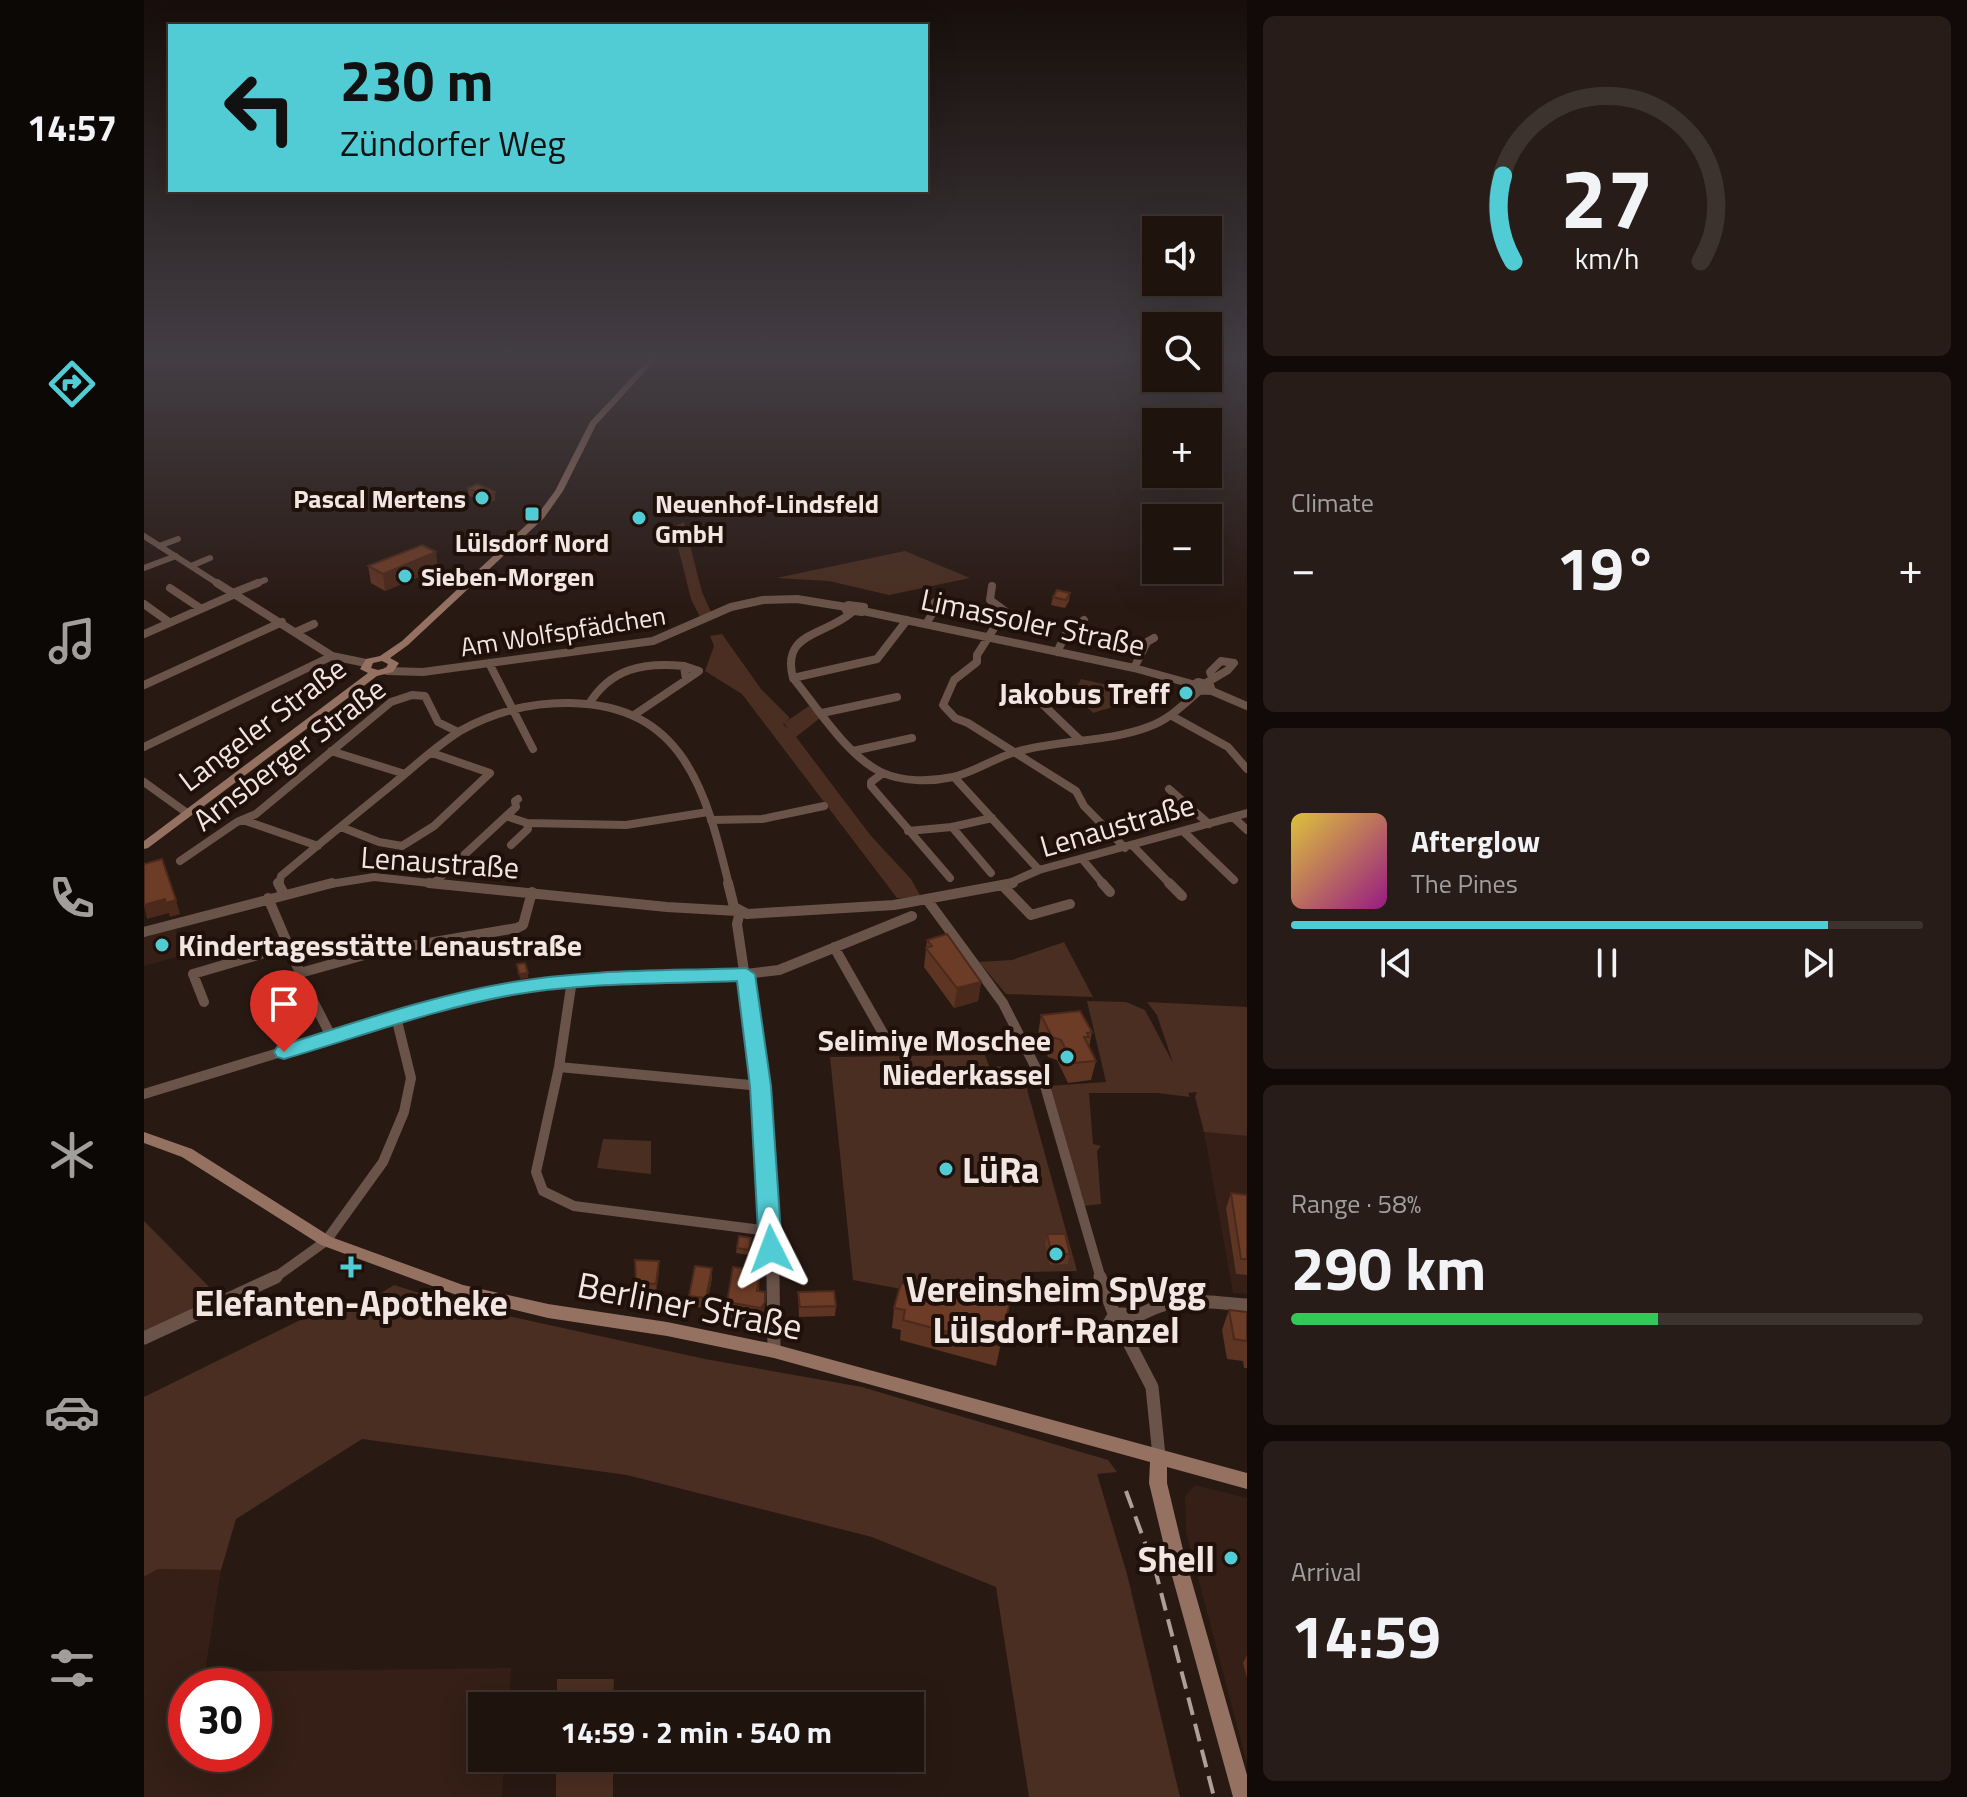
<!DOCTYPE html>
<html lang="en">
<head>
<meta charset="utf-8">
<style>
	body { margin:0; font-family:"Titillium Web",sans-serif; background:#271c17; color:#f1f3f6; height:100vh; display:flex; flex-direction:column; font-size:30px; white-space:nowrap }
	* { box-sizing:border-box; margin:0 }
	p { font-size:26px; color:#a19e9e }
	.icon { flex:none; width:44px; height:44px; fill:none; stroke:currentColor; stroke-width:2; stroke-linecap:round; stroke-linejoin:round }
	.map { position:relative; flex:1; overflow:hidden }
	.details { display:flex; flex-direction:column; gap:16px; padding:16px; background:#110a08; width:720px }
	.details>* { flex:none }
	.banner { position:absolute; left:24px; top:24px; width:760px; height:168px; border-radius:0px; box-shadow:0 8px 32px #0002,0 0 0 2px #3c322e; background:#51ccd4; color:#111; overflow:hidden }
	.controls { position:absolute; left:998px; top:216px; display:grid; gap:16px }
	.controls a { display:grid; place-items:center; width:80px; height:80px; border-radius:0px; background:#1f130e; box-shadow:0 8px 32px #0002,0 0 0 2px #3c322e; font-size:40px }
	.speed { position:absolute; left:24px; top:1668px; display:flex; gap:16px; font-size:40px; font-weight:700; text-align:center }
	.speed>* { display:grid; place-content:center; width:104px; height:104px; border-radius:50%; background:#1f130e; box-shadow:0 8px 32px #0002,0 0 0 2px #3c322e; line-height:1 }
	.speed .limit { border:12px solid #d22; background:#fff; color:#111 }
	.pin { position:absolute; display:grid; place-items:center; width:68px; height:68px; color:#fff; margin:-82px -34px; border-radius:50% 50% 50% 0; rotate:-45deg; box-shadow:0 0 8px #0007 }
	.pin .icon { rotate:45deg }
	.me { position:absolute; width:88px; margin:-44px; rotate:357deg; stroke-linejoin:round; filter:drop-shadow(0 0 6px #0008) }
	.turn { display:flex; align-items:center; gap:28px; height:168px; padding:0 40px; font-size:36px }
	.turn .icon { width:104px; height:104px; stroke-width:2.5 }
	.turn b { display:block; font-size:56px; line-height:68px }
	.big { font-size:60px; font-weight:700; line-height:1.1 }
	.details .tile { flex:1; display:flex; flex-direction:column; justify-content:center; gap:12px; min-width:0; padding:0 28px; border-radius:12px; background:#271c17 }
	.details .dial { align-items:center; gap:0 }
	.dial svg { height:208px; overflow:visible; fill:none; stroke:#3c322e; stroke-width:7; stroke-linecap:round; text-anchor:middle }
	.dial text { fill:#f1f3f6; stroke:none }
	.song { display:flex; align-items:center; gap:24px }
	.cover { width:96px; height:96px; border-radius:12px; background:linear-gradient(135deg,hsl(50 70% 55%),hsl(310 70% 35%)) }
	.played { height:8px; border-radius:4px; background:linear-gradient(90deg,#51ccd4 85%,#3c322e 85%) }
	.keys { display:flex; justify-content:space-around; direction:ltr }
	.heat { display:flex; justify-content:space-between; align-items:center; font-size:44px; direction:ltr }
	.charge { height:12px; border-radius:6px; background:linear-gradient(90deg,#34c759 58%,#3c322e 0) }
	.trip { position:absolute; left:324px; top:1692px; width:456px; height:80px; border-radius:0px; background:#1f130e; box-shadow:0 8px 32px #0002,0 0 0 2px #3c322e; font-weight:700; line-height:80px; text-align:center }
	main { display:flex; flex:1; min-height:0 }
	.tab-bar { display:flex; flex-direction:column; width:144px; justify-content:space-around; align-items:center; background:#0c0806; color:#a19e9e }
	.tab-bar .icon { width:56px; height:56px }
	.tab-bar .current { color:#51ccd4 }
	.tab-bar b { font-size:36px; color:#f1f3f6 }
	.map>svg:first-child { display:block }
	.built { fill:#351f16; fill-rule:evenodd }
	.green { fill:#4a2e21 }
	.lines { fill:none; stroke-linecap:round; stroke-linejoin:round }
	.street-far3 { stroke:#6a5349; stroke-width:6 }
	.street-far2 { stroke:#6a5349; stroke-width:8 }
	.street-far1 { stroke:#6a5349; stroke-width:10 }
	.street { stroke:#6a5349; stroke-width:13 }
	.secondary { fill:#957161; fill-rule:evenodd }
	.rail { stroke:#ada09b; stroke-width:4; stroke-dasharray:18 9; stroke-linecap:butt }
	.wall { fill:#5e3422 }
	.shaded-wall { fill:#4c2a1b }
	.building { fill:#6d3c27; stroke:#4c2a1b; stroke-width:2 }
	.route { fill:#51ccd4; stroke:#35858a; stroke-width:2 }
	.poi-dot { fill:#51ccd4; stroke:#1f100a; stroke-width:3 }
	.labels { text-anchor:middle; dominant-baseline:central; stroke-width:8; stroke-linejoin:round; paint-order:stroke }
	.far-poi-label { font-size:26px; font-weight:bold; fill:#f2e6e2; stroke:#1f100a; text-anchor:start }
	.far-street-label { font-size:26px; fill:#f2e6e2; stroke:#1f100a }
	.street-label { font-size:30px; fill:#f2e6e2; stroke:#1f100a }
	.poi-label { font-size:30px; font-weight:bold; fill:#f2e6e2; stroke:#1f100a; text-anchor:end }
	.near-poi-label { font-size:36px; font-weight:bold; fill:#f2e6e2; stroke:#1f100a }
	.near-street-label { font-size:36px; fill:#f2e6e2; stroke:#1f100a }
</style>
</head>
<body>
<main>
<nav class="tab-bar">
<b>14:57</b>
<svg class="icon current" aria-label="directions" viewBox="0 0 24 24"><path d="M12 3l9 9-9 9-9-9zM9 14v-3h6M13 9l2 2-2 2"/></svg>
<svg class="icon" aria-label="music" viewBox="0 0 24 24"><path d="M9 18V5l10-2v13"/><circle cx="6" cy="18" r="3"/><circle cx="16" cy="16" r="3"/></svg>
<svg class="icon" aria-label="phone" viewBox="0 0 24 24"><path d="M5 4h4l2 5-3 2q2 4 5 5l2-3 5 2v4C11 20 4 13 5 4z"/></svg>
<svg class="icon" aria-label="climate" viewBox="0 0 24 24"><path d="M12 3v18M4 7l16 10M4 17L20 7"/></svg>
<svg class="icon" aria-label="car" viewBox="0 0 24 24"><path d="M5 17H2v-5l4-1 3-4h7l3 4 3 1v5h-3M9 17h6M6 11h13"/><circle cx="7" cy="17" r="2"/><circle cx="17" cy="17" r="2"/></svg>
<svg class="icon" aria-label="filters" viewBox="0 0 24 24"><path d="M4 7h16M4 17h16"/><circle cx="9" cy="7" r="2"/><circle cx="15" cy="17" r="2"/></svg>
</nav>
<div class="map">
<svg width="1103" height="1797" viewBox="0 0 1103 1797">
	<rect width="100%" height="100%" fill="#291913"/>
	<path class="built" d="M31,927L40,955L0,966V935Z
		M1060,1132L1103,1136V1294L1089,1293Z
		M1051,1485L1103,1498V1764L1042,1532L1041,1496Z
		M14,1569L77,1570L61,1672L367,1668L365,1706H338V1758H361L358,1797H0V1577ZM42,1686H110V1754H42Z"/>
	<path class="green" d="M540,522L558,592L567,612L556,617L547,599L529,527Z
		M761,551L826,578L745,595L685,581L632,578Z
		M578,634L617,689L646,718L639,724L644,729L640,723L665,706L676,718L652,737L727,836L767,879L777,897L753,898L598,694L561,671L570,646L566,636Z
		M937,679L994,692L985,702L949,713L929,693Z
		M920,942L949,997L862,994L835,962L868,960Z
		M943,1001L982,1002L1001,1010L1029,1063L1013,1015L1003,1002L1103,1007V1136L1060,1132L1051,1097L1053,1092L1044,1093L1046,1097L1013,1093H945L949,1144L957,1146L953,1151L957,1204L939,1206L903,1086L962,1082Z
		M841,1055L845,1066L877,1067L933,1271L884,1272C854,1311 795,1306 758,1281L757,1289L709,1280L686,1057Z
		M459,1139L507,1141V1174L453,1168Z
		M0,1221L79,1301L0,1335Z
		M250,1285L313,1305L561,1359L718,1387L964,1460L973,1472L953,1474L983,1574L1036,1797H885L852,1587L728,1537L483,1475L218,1439L92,1519L77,1570L14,1569L0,1577V1397L199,1299L213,1308Z
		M413,1679H470L469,1706H413Z
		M412,1758H469V1797H412Z"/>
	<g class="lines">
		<path class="street-far3" d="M0,536L76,585
			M15,546L34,539
			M47,566L66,558
			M0,568L32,556
			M109,585L121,580"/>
		<path class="street-far2" d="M73,583L188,656L222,663
			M848,586L846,600L861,611L833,655V662L810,680L799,705L811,718L824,723L932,791L940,806L981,848
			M26,588L56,608
			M89,593L114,583
			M0,604L25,622
			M704,605L720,607L718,612L702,610Z
			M719,611L990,668L1048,684
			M707,613C680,636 637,632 649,678C673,707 703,756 737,772C758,782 786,782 809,777C831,772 850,758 872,752C916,739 961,743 1004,727C1024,720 1038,706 1054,692
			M782,624L793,606L791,602
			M152,632L170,624
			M0,634L91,594
			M913,652L923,632L940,620
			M345,663L389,749
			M540,666L555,671L542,680Z
			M990,668L1003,642L1010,638
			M243,671L279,672L509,641L587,607L619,600L653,599L702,607
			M649,678L733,659L763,620
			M1054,682L1066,685L1068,691L1050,690L1047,686Z
			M1062,683L1084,670L1090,663L1077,661L1066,672L1068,677
			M0,685L138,622
			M1068,691L1103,706
			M889,695L937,741
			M445,704C467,668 500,662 540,666
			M678,713L753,697
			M490,715L542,680
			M1028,716L1084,747L1103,769
			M0,747L188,656
			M187,751L261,774
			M709,751L768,738
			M739,773L727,782V786L806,878
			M810,777L895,870
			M0,782L43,813
			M1025,789L1065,824
			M362,816L383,823L384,829L367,845
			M1089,817L1103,830
			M99,820L174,846
			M567,820L618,819L680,806
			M383,823L482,825L564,812
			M197,827L235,842L258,846L290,826L346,773L288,753
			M808,827L847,873
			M764,831L808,827L848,818
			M1040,832L1090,880
			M989,846L1027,885
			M939,860L960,885
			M36,861L93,822L112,814L247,702L268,695L281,696L294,722L314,732
			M291,882L372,807L371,801L374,799
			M135,885L137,876C174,845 212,814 249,784C271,766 292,746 316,731C349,712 388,702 426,703C540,705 562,791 585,885
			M180,885L230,877L304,885
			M861,885L895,870L1103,813"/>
		<path class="street-far1" d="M134,883L140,894
			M285,883L523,907L593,911
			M584,883L590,907L603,914L750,905L869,883
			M958,883L966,892
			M1025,883L1038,896
			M858,885L887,915L926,904
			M124,898L156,973L231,952L373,928L379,925L388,892
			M784,901L859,1003L901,1086L957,1279
			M596,912L593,924L617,1086L629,1279
			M0,932L188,883
			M690,947L740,1035
			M428,980L415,1067L392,1172L399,1191L430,1206L625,1231
			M163,989L188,1038
			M60,1002L49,974L144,946
			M415,1067L617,1086
			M0,1094L252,1017L367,989L428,980L602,974L635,970L768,916
			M129,1279L182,1241L239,1162L260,1112L267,1078L252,1017"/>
		<path class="street" d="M629,1277L630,1351
			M956,1277L971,1316
			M965 1327a13 13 0 1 1 26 0a13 13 0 1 1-26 0Z
			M987,1320C1029,1293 1056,1302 1103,1305
			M0,1338L132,1277
			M983,1339L1008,1387L1015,1456"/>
		<path class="secondary" d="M508,356H515L452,425L419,491L400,518L264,645L246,658L255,663L249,672L233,676L4,848L0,849V841L224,673L216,669L222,659L236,656L258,641L394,514L411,491L446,422ZM238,661L244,664L242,668L234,670L227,668L229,663Z
			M0,1132L48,1149L187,1237L319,1285L404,1304L523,1322L630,1344L1103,1473V1489L1023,1467V1483L1040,1554L1103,1775V1797H1089L1022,1554L1005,1483L1006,1462L630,1358L523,1336L404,1318L318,1297L177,1245L38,1157L0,1143Z"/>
		<path class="rail" d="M982,1491L1012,1573L1070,1797"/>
	</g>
	<path class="wall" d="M324,488L351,492V500L342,504L324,495Z
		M224,566L294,569L241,591L227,583Z
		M926,593L925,601L921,608L907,605L909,597Z
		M783,940L837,982L834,1001L810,1008L780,967Z
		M897,1015L948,1032L945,1047L952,1061L947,1080L924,1083L913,1060L904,1057L894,1035Z
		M1087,1193L1103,1195V1275L1092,1274L1082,1208Z
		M903,1234L926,1254L924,1264L906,1265L901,1244Z
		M607,1238L605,1255L592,1253L593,1248Z
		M491,1260L515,1271L512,1294L492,1293Z
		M568,1268V1278L562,1308L545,1306V1296Z
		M616,1270L615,1292L620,1317L616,1323L582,1317L583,1302Z
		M654,1292L692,1306L691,1316L655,1317Z
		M814,1298L866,1301L852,1366L756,1340L757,1330L748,1328L750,1308Z
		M1085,1310L1103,1312V1368H1100L1099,1361L1083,1359L1078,1330Z
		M1103,1655V1678L1099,1663Z"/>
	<path class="shaded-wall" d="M351,492V500L342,504L341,496Z
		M292,552L294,569L241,591L239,574Z
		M21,899L25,913L3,919L0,905Z
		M32,900L36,914L26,917L22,903Z
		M384,973V978L376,979L375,974Z
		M837,982L834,1001L810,1008L813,988Z
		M515,1261V1271L512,1294V1284Z
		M568,1268V1278L562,1308V1298Z
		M621,1302L620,1317L616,1323L617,1308Z"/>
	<path class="building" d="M333,484L351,492L341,496L324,488Z
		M278,545L292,552L239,574L224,566Z
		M913,590L926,593L922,600L909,597Z
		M18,859L32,900L22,903L21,899L0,905V864Z
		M803,934L837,982L813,988L782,948L788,946L783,940Z
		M381,963L384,973L375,974L373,964Z
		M936,1011L948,1032L943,1033L945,1037H940L952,1061L929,1063L917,1040L908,1037L897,1015Z
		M1087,1193L1103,1195V1259H1097Z
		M903,1234H921L926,1254L908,1255Z
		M595,1236L607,1238L605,1250L593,1248Z
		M491,1260L515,1261L512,1284L492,1283Z
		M551,1266L568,1268L562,1298L545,1296Z
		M589,1267L616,1270L613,1291L621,1292V1302L617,1308L583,1302Z
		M757,1283L814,1298L816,1288L866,1301L856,1346L759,1320L761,1310L750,1308Z
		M690,1291L692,1306L656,1307L654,1292Z
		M1085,1310L1103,1312V1341L1090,1339Z"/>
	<linearGradient id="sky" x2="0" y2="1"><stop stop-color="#170e0a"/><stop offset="0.59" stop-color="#433e44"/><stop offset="1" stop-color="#433e44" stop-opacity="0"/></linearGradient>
	<rect width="1103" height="607" fill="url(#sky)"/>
	<path class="route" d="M602,968L611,974L627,1086L638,1249L635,1255L627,1258L618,1255L615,1249L606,1086L593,981C518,984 442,982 368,995C290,1009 216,1037 140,1059L133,1057L130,1052L133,1047C210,1023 289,995 369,982C446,969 524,971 602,968Z"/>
	<g class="poi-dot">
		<circle cx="338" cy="498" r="8"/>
		<rect x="380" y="506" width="16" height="16" rx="4"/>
		<circle cx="495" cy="518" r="8"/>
		<circle cx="261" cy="576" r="8"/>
		<circle cx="1042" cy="693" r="8"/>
		<circle cx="18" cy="945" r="8"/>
		<circle cx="923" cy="1057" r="8"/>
		<circle cx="802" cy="1169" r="8"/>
		<circle cx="912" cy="1254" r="8"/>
		<path d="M203 1255h8v8h8v8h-8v8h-8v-8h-8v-8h8z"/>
		<circle cx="1087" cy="1558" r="8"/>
	</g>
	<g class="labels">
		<g class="far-poi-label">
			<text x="322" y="498" text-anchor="end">Pascal Mertens</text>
			<text x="511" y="503">Neuenhof-Lindsfeld<tspan x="511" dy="30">GmbH</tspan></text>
			<text x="388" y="542" text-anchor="middle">Lülsdorf Nord</text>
			<text x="277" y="576">Sieben-Morgen</text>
		</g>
		<g class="far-street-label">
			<text transform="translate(419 631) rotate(-9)">Am Wolfspfädchen</text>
		</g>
		<g class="street-label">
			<text transform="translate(889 622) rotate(12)">Limassoler Straße</text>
			<text transform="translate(118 724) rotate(-37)">Langeler Straße</text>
			<text transform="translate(145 754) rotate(-37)">Arnsberger Straße</text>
			<text transform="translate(973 825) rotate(-16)">Lenaustraße</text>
			<text transform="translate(296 862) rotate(4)">Lenaustraße</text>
		</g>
		<g class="poi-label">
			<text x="1026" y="693">Jakobus Treff</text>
			<text x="34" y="945" text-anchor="start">Kindertagesstätte Lenaustraße</text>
			<text x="907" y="1040">Selimiye Moschee<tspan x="907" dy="34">Niederkassel</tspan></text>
		</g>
		<g class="near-poi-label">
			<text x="818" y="1169" text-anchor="start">LüRa</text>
			<text x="912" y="1288">Vereinsheim SpVgg<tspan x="912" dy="41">Lülsdorf-Ranzel</tspan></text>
			<text x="207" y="1302">Elefanten-Apotheke</text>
			<text x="1071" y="1558" text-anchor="end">Shell</text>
		</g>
		<g class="near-street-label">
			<text transform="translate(546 1305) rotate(11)">Berliner Straße</text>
		</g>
	</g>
</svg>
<div class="controls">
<a><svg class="icon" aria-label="sound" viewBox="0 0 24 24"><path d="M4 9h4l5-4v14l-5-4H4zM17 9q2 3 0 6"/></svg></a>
<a><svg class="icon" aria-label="search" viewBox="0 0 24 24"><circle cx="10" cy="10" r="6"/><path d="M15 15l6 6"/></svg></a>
<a>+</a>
<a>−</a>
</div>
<div class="speed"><div class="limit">30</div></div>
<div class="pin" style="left:140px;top:1052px;background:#d93025"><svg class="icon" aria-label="arrive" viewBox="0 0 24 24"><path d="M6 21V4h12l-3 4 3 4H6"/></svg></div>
<svg class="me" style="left:627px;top:1249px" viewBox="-20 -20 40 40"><path d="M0-17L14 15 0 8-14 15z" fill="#51ccd4" stroke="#fff" stroke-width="4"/></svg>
<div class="trip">14:59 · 2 min · 540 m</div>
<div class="banner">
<div class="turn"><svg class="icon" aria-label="left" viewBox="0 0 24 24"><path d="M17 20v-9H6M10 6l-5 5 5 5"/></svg><div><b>230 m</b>Zündorfer Weg</div></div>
</div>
</div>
<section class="details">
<div class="tile dial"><svg viewBox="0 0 100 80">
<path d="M14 69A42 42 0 1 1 86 69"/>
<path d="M14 69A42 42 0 0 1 10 36" stroke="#51ccd4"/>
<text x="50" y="56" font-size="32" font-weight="700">27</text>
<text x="50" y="72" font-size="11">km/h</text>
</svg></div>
<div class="tile"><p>Climate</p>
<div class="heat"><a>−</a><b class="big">19°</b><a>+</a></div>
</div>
<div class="tile">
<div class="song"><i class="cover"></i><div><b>Afterglow</b><p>The Pines</p></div></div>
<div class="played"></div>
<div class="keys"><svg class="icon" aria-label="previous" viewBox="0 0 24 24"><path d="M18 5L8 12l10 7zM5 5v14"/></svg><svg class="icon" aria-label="pause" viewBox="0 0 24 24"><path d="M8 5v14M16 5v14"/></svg><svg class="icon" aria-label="next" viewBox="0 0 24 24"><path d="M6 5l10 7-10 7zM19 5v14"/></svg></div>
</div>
<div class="tile"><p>Range · 58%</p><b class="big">290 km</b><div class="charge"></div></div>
<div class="tile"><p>Arrival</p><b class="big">14:59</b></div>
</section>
</main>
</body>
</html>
